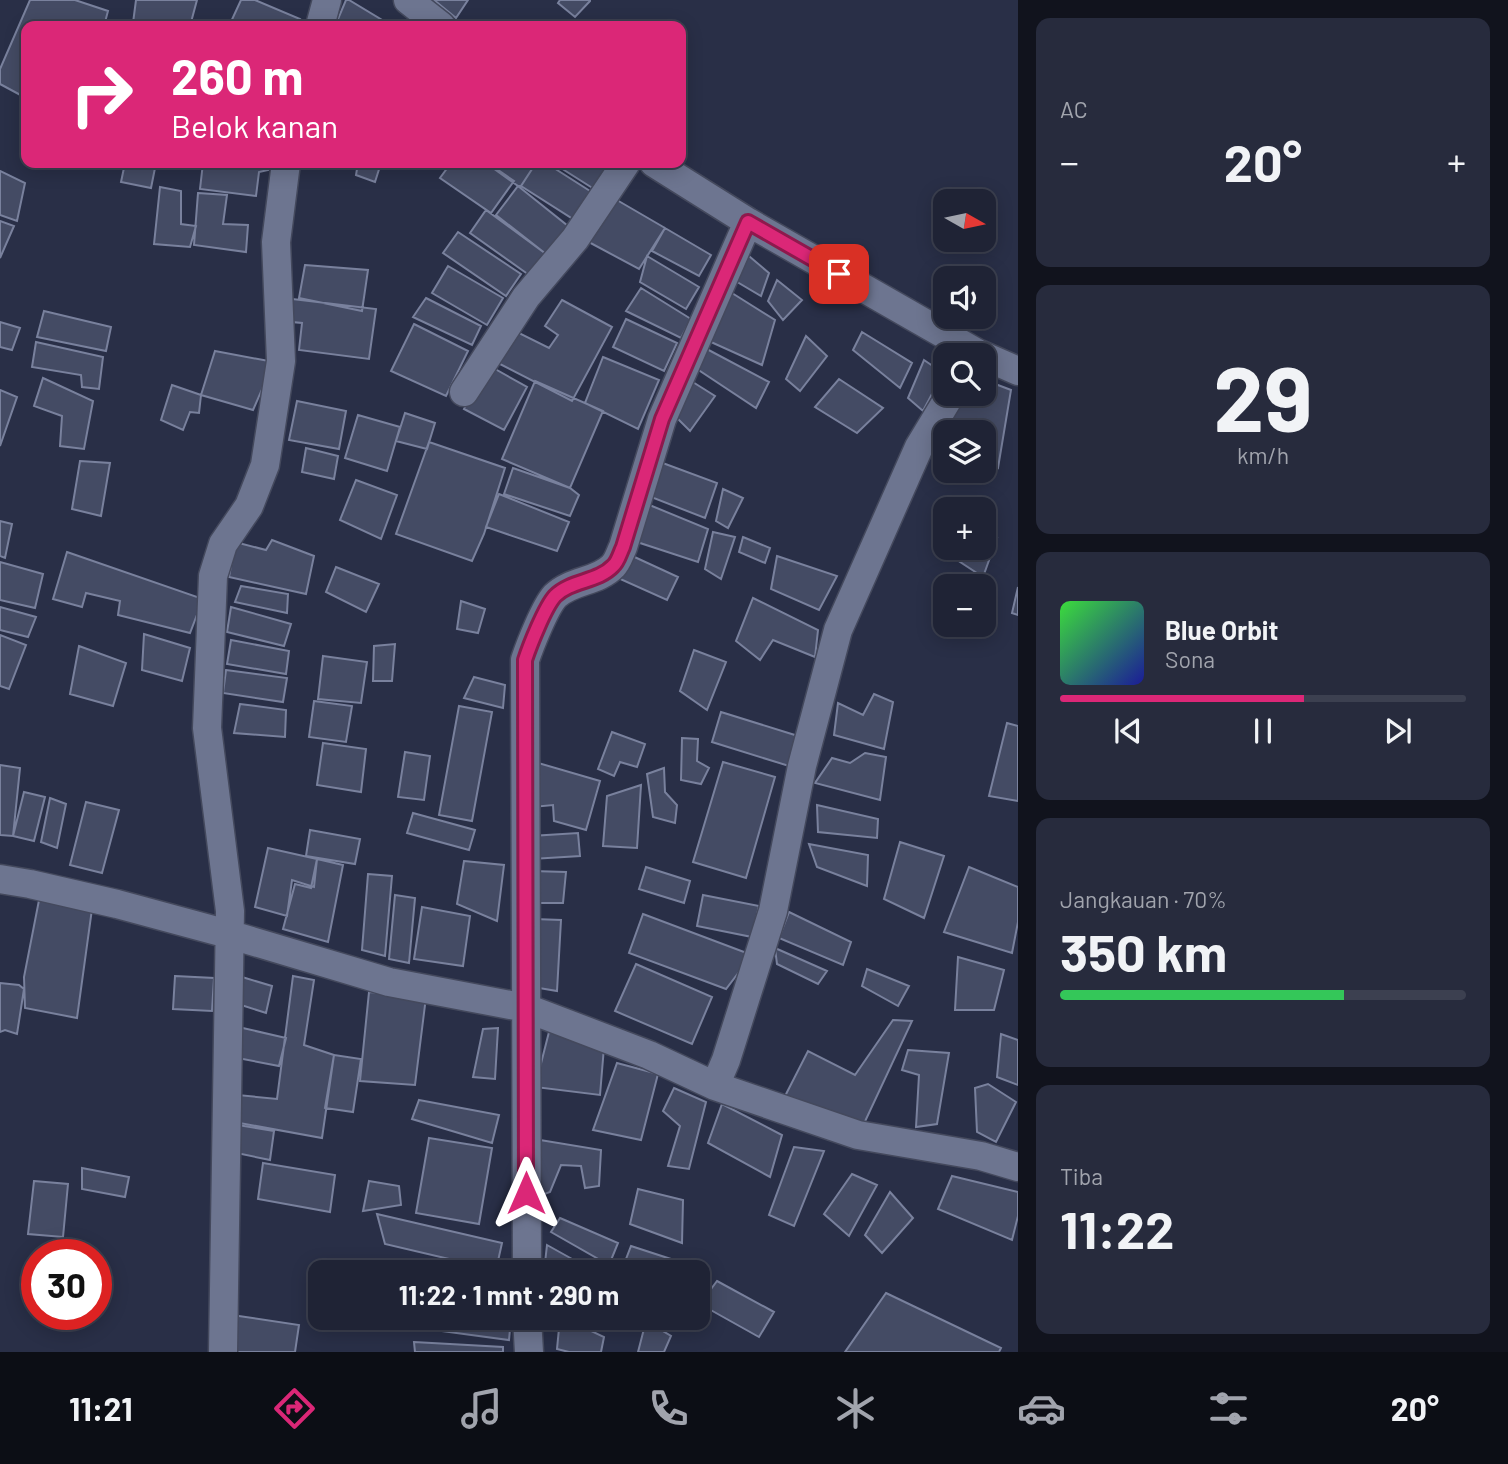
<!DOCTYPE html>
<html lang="id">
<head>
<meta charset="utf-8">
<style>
	body { margin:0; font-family:Barlow,sans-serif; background:#272b3d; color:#f1f3f6; height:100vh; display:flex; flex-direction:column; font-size:26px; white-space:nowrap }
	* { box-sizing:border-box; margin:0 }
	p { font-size:23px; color:#a1a4ad }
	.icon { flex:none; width:38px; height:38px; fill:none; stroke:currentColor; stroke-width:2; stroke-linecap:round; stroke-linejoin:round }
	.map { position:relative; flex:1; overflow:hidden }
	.panel { display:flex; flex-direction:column; gap:18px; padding:18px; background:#11131d; width:490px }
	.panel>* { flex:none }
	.guide { position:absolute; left:21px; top:21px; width:665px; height:147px; border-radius:14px; box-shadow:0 4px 18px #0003,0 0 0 2px #3c4050; background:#db2777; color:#fff; overflow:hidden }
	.needle { width:46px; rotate:99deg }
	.tools { position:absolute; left:933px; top:189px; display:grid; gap:14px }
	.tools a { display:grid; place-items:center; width:63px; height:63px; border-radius:14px; background:#1f2335; box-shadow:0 4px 18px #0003,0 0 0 2px #3c4050; font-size:35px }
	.speed { position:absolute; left:21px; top:1239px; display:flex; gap:14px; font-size:35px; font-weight:700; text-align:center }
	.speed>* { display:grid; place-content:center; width:91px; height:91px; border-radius:50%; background:#1f2335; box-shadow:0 4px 18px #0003,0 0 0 2px #3c4050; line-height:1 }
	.speed .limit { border:10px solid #d22; background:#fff; color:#111 }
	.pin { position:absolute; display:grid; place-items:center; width:60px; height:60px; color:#fff; margin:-30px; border-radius:14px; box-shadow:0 4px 10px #0006 }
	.me { position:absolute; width:77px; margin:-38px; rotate:0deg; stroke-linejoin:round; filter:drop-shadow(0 0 5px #0008) }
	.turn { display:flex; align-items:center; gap:24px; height:147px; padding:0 35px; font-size:32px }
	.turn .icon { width:91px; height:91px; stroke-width:2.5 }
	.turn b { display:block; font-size:49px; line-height:60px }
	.big { font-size:52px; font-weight:700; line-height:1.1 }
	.panel .widget { flex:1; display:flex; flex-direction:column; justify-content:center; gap:10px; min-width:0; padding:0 24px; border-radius:14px; background:#272b3d }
	.panel .dial { align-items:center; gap:0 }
	.dial b { font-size:91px; line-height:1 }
	.song { display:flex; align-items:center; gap:21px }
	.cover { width:84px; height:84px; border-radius:10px; background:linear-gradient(135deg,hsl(120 70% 55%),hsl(240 70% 35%)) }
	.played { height:7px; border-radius:4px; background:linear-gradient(90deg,#db2777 60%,#3c4050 60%) }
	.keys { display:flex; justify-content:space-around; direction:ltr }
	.heat { display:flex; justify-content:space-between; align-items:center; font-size:38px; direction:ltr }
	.charge { height:10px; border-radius:5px; background:linear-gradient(90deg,#34c759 70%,#3c4050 0) }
	.trip { position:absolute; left:308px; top:1260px; width:402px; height:70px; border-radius:14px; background:#1f2335; box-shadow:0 4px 18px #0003,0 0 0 2px #3c4050; font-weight:700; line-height:70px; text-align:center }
	.tabs { display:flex; height:112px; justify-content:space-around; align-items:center; background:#0c0e15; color:#a1a4ad }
	.tabs .icon { width:49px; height:49px }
	.tabs .active { color:#db2777 }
	.tabs b { font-size:32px; color:#f1f3f6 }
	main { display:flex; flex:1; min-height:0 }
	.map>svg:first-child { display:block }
	.building { fill:#444b64; stroke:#79819d; stroke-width:2 }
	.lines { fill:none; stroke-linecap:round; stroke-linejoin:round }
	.minor-casing { stroke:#44495d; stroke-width:31 }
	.minor { stroke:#6d7590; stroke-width:28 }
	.route-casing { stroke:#8e194d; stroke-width:18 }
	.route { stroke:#db2777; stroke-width:12 }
</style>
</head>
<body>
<main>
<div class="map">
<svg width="1018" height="1352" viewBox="0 0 1018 1352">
	<rect width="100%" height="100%" fill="#292f47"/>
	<path class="building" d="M30,0H75L108,11L104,26H26V74L22,81L26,82V98L0,84V69Z
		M136,0H197L190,26H145L133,23Z
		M241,0H255L300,19L297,26H229Z
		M346,0H349L387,23L386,26H335Z
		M434,0H468L456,18Z
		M560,0H590V1L575,17L558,3Z
		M125,163H156L151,188L121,182Z
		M203,163H267L268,170L259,172L256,196L200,189Z
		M358,163H381L375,182L356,175Z
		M451,163H488L514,181L491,213L440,178Z
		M486,163H536L521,186H518Z
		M536,163H546L590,191L573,219L521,186Z
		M553,163H599L608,168L594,189Z
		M0,171L25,183L17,221L0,215Z
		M518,186L568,226L546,254L496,215Z
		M160,187L181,191V224L196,226L190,247L154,244Z
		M198,193L227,195L223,224L248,225L246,252L194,245Z
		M610,196L665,228L639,269L585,240Z
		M486,210L546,254L529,275L470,233Z
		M0,221L14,226L0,258Z
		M665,228L711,255L699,276L652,251Z
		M458,232L521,274L506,296L443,253Z
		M743,251L769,273L761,296L727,276Z
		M647,256L699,287L686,309L640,282Z
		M305,265L368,270L362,311L299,298Z
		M448,266L503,298L487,325L432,293Z
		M777,280L802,300L783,320L768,301Z
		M641,288L691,319L681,338L626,311Z
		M724,288L775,320L762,365L702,338Z
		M284,298L376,309L369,359L299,350L302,323L281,321Z
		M426,298L481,326L472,345L413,317Z
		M562,300L612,327L572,401L494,361L511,329L549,348L558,335L545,326Z
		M44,311L111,327L106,351L37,337Z
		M626,319L677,343L664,371L613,347Z
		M0,322L20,328L12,350L0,347Z
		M414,324L468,351L446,396L391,371Z
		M862,332L912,363L900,388L853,350Z
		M806,336L827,356L800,391L786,379Z
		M36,342L103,357L99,389L82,387L81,375L32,367Z
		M703,347L769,382L756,408L691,365Z
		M215,351L274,362L253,410L201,395Z
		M603,357L659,380L638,429L585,403Z
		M924,360L943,373L923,411L908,398Z
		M488,365L527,387L504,430L464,409Z
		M43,378L93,401L84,449L60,446L62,416L34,406Z
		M688,379L715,396L690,431L671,412Z
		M839,379L883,408L857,433L815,407Z
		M535,381L603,411L570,488L502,459Z
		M990,382L1011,390L998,468L984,460V432H945V440L937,436L957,402L977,406Z
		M172,385L201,395L199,413L190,412L183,430L161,420Z
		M0,390L17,397L0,446Z
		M297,401L346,411L339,449L289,440Z
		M405,413L435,423L427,449L396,441Z
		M358,415L400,427L387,471L345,458Z
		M429,442L505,468L484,534L472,561L396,534Z
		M306,448L338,456L334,479L302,472Z
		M80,461L110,463L101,516L72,509Z
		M660,462L717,483L705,518L646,495Z
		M513,468L570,488L579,495L570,516L504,494Z
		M356,480L397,495L381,539L340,520Z
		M723,489L743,498L728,528L716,521Z
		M499,494L569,522L557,551L486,527Z
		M647,504L708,529L698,562L637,542Z
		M0,521L12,524L5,558L0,556Z
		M713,532L735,537L721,579L705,569Z
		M984,534L997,538L983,577L945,552L946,548H984Z
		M743,537L770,548L765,563L739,552Z
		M272,540L314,556L306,594L229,577L235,542L266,550Z
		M67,552L203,599L190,633L118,615L120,601L86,593L82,607L53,599Z
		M628,554L678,577L667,600L618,578Z
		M777,556L837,576L819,610L771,589Z
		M0,562L43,574L35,608L0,600Z
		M336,567L379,584L366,612L326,592Z
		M241,586L288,594L287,613L235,602Z
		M1018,587V615L1012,613Z
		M753,598L818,630L815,657L773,640L760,660L736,641Z
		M461,601L485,609L478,633L457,629Z
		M0,607L36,617L28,637L0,630Z
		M231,607L291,624L284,646L227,632Z
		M144,634L190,648L182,681L142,670Z
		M0,635L26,645L9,689L0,686Z
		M231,640L289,651L286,674L227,664Z
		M395,644L392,681H373L374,646Z
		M79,646L126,663L113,706L70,694Z
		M694,650L726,662L707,710L680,691Z
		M323,656L367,662L361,703L318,699Z
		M226,670L287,678L283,702L223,693Z
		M474,677L505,685L503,708L464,698Z
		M874,694L893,702L884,749L834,735L838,703L863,715Z
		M314,701L352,706L346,742L309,737Z
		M240,704L286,710L285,737L234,733Z
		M459,706L492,712L472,821L439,815Z
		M721,712L798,736L789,766L712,742Z
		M1007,723L1018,726V801L989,796Z
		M612,732L645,744L637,767L620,762L614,776L598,769Z
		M682,738L698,739L697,761L709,768L701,784L681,780Z
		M323,743L366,749L361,792L317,785Z
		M405,752L430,756L424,800L398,797Z
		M865,753L886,757L880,800L815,783L832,758L850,763Z
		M528,760L600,781L586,830L554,821L553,805L533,807Z
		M723,762L775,777L746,878L693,862Z
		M0,765L20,768L13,836L0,835Z
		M664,768L665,792L677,805L675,823L653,817L647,774Z
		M641,785L637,848L603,846L607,796Z
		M24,792L45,797L34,841L13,836Z
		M50,798L66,804L57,848L41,842Z
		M86,802L119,810L102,873L70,865Z
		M817,805L878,819L877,838L818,832Z
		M413,813L475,830L469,850L407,833Z
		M310,830L360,839L355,864L306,856Z
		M578,833L580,856L532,859L531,836Z
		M900,842L944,856L924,918L884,899Z
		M809,844L868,855L867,886L817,867Z
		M268,848L317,859L314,887L292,880L287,916L255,907Z
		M317,859L343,865L328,942L283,929L295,884L311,888Z
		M464,861L504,865L497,921L457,904Z
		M646,867L690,881L684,903L639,889Z
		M969,867L1018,887V922L1012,953L944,932Z
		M532,871L566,872L563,903H531Z
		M368,874L392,876L385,956L362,950Z
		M40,895L92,909L77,1018L25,1008L24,977Z
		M395,895L415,898L409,963L389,959Z
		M703,895L759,906L752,937L697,926Z
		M422,907L470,916L463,966L414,959Z
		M789,912L851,942L843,965L779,938Z
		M643,914L752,955L726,989L629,953Z
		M534,919L561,920L557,991L527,986Z
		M775,948L827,971L818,984L777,964Z
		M958,957L1004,970L994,1010H955Z
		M636,964L712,997L692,1044L615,1011Z
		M867,969L909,986L898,1006L862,986Z
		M175,976L214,978L212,1011L173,1009Z
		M293,976L314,980L304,1045L334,1055L322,1138L234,1122L238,1095L277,1099Z
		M242,977L272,986L266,1013L235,1003Z
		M0,983L19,985L24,989L17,1034L5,1030L0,1032Z
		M369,992L426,997L415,1085L360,1081Z
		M893,1020L912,1021L861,1130L781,1104L808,1051L855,1075Z
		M234,1026L286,1038L279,1066L227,1056Z
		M498,1028L495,1079L473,1077L483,1029Z
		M549,1032L604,1047L600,1095L535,1087Z
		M1001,1034L1018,1040V1085L997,1077Z
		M908,1050L949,1053L937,1124L916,1127L919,1075L902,1070Z
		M334,1055L361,1059L353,1112L325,1108Z
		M617,1063L658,1074L641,1140L593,1130Z
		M988,1084L1016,1102L996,1142L977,1132L975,1088Z
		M674,1088L706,1102L689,1169L668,1166L680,1126L663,1111Z
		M419,1100L499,1115L492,1143L412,1119Z
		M722,1104L782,1135L770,1177L708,1143Z
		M232,1124L274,1131L270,1160L227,1151Z
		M429,1138L492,1148L479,1224L416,1213Z
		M534,1139L601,1150L599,1186L585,1188L581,1166L561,1165L550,1192L531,1199Z
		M794,1147L824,1151L794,1226L769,1215Z
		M263,1163L335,1175L330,1212L258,1199Z
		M82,1168L129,1177L125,1197L82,1189Z
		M852,1174L877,1185L849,1236L824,1214Z
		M952,1176L1018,1192V1216L1012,1240L938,1209Z
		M34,1181L68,1184L63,1237L28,1234Z
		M369,1181L399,1186L401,1205L363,1211Z
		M638,1189L683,1200L682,1243L630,1224Z
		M890,1192L913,1218L882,1253L865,1235Z
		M377,1214L502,1243L496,1270L385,1244Z
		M560,1218L618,1243L609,1265L551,1232Z
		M547,1245L581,1264L580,1272H544Z
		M631,1246L677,1261L674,1272H621Z
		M717,1281L774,1312L759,1337L700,1304Z
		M886,1293L1001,1348L999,1352H845Z
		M232,1315L299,1325L295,1352H227Z
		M443,1318H511L509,1340L441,1331Z
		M560,1318H564L604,1337L601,1352H569L557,1349Z
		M646,1321L671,1336L664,1352H638Z
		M414,1342L503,1347V1352H415Z"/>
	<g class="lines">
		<defs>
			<path id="minor" d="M408,0L441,26
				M320,26L327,0
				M654,163L748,222L977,353L1018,371
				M464,392L526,297L575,239L626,163
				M0,879L30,884L117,904L228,934L389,982L526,1008L649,1055L715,1086L858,1135L981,1156L1018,1167
				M715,1086L726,1060L773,911L802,766L838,630L919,447L951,394
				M527,1272L525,660C530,645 545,607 555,596C571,580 598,582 613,566C618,561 620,553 623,547L662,419L748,222
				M527,1318L529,1352
				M223,1352L230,911L207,728L213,576L223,544L249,506L265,465L281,361L276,242L286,163"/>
		</defs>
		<use href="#minor" class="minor-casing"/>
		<use href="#minor" class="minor"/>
	</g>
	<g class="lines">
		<defs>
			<path id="route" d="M526,1193L525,660C530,645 545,607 555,596C571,580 598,582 613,566C618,562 620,553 623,547L662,419L748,222L839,274"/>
		</defs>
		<use href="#route" class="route-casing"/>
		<use href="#route" class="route"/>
	</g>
</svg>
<div class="tools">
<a><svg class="needle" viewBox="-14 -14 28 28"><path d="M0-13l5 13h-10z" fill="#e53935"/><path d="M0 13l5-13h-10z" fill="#a1a4ad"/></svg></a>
<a><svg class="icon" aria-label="sound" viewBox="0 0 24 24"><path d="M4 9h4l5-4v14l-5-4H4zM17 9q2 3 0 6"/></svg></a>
<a><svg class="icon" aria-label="search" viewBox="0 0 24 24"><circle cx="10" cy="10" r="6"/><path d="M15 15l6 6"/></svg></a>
<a><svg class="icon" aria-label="layers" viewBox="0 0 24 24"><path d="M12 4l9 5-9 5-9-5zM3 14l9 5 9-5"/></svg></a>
<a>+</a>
<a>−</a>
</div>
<div class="speed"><div class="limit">30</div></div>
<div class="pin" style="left:839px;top:274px;background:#d93025"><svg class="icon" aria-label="arrive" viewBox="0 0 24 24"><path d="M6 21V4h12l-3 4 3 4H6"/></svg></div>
<svg class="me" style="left:526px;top:1193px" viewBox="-20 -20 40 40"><path d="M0-17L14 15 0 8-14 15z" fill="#db2777" stroke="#fff" stroke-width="4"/></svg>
<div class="trip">11:22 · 1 mnt · 290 m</div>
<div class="guide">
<div class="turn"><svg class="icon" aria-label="right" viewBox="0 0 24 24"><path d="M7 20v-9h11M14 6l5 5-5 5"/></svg><div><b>260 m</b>Belok kanan</div></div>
</div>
</div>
<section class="panel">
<div class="widget"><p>AC</p>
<div class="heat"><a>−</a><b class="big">20°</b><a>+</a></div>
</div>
<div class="widget dial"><b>29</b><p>km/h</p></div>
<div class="widget">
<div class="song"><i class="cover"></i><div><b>Blue Orbit</b><p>Sona</p></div></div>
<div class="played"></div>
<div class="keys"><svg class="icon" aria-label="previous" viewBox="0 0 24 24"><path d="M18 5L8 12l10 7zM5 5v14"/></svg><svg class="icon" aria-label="pause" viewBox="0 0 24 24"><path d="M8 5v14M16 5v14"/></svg><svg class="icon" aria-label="next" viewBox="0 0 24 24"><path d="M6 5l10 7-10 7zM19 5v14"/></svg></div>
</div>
<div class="widget"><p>Jangkauan · 70%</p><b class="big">350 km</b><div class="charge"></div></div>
<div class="widget"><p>Tiba</p><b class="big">11:22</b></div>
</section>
</main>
<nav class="tabs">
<b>11:21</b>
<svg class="icon active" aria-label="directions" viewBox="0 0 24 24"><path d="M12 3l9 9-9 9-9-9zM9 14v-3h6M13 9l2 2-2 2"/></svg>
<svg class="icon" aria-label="music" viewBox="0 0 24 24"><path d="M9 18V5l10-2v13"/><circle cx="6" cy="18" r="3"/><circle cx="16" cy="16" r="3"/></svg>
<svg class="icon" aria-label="phone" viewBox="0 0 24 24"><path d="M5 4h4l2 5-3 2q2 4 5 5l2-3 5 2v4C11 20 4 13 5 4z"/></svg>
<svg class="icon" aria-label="climate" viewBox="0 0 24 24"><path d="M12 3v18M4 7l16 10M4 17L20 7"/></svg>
<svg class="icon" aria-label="car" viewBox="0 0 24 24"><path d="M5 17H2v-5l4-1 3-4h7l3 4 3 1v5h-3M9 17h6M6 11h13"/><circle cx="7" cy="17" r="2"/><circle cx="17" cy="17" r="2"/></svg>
<svg class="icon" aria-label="filters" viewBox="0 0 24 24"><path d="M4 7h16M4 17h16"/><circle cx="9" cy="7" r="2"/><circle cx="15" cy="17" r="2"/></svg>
<b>20°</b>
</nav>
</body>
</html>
